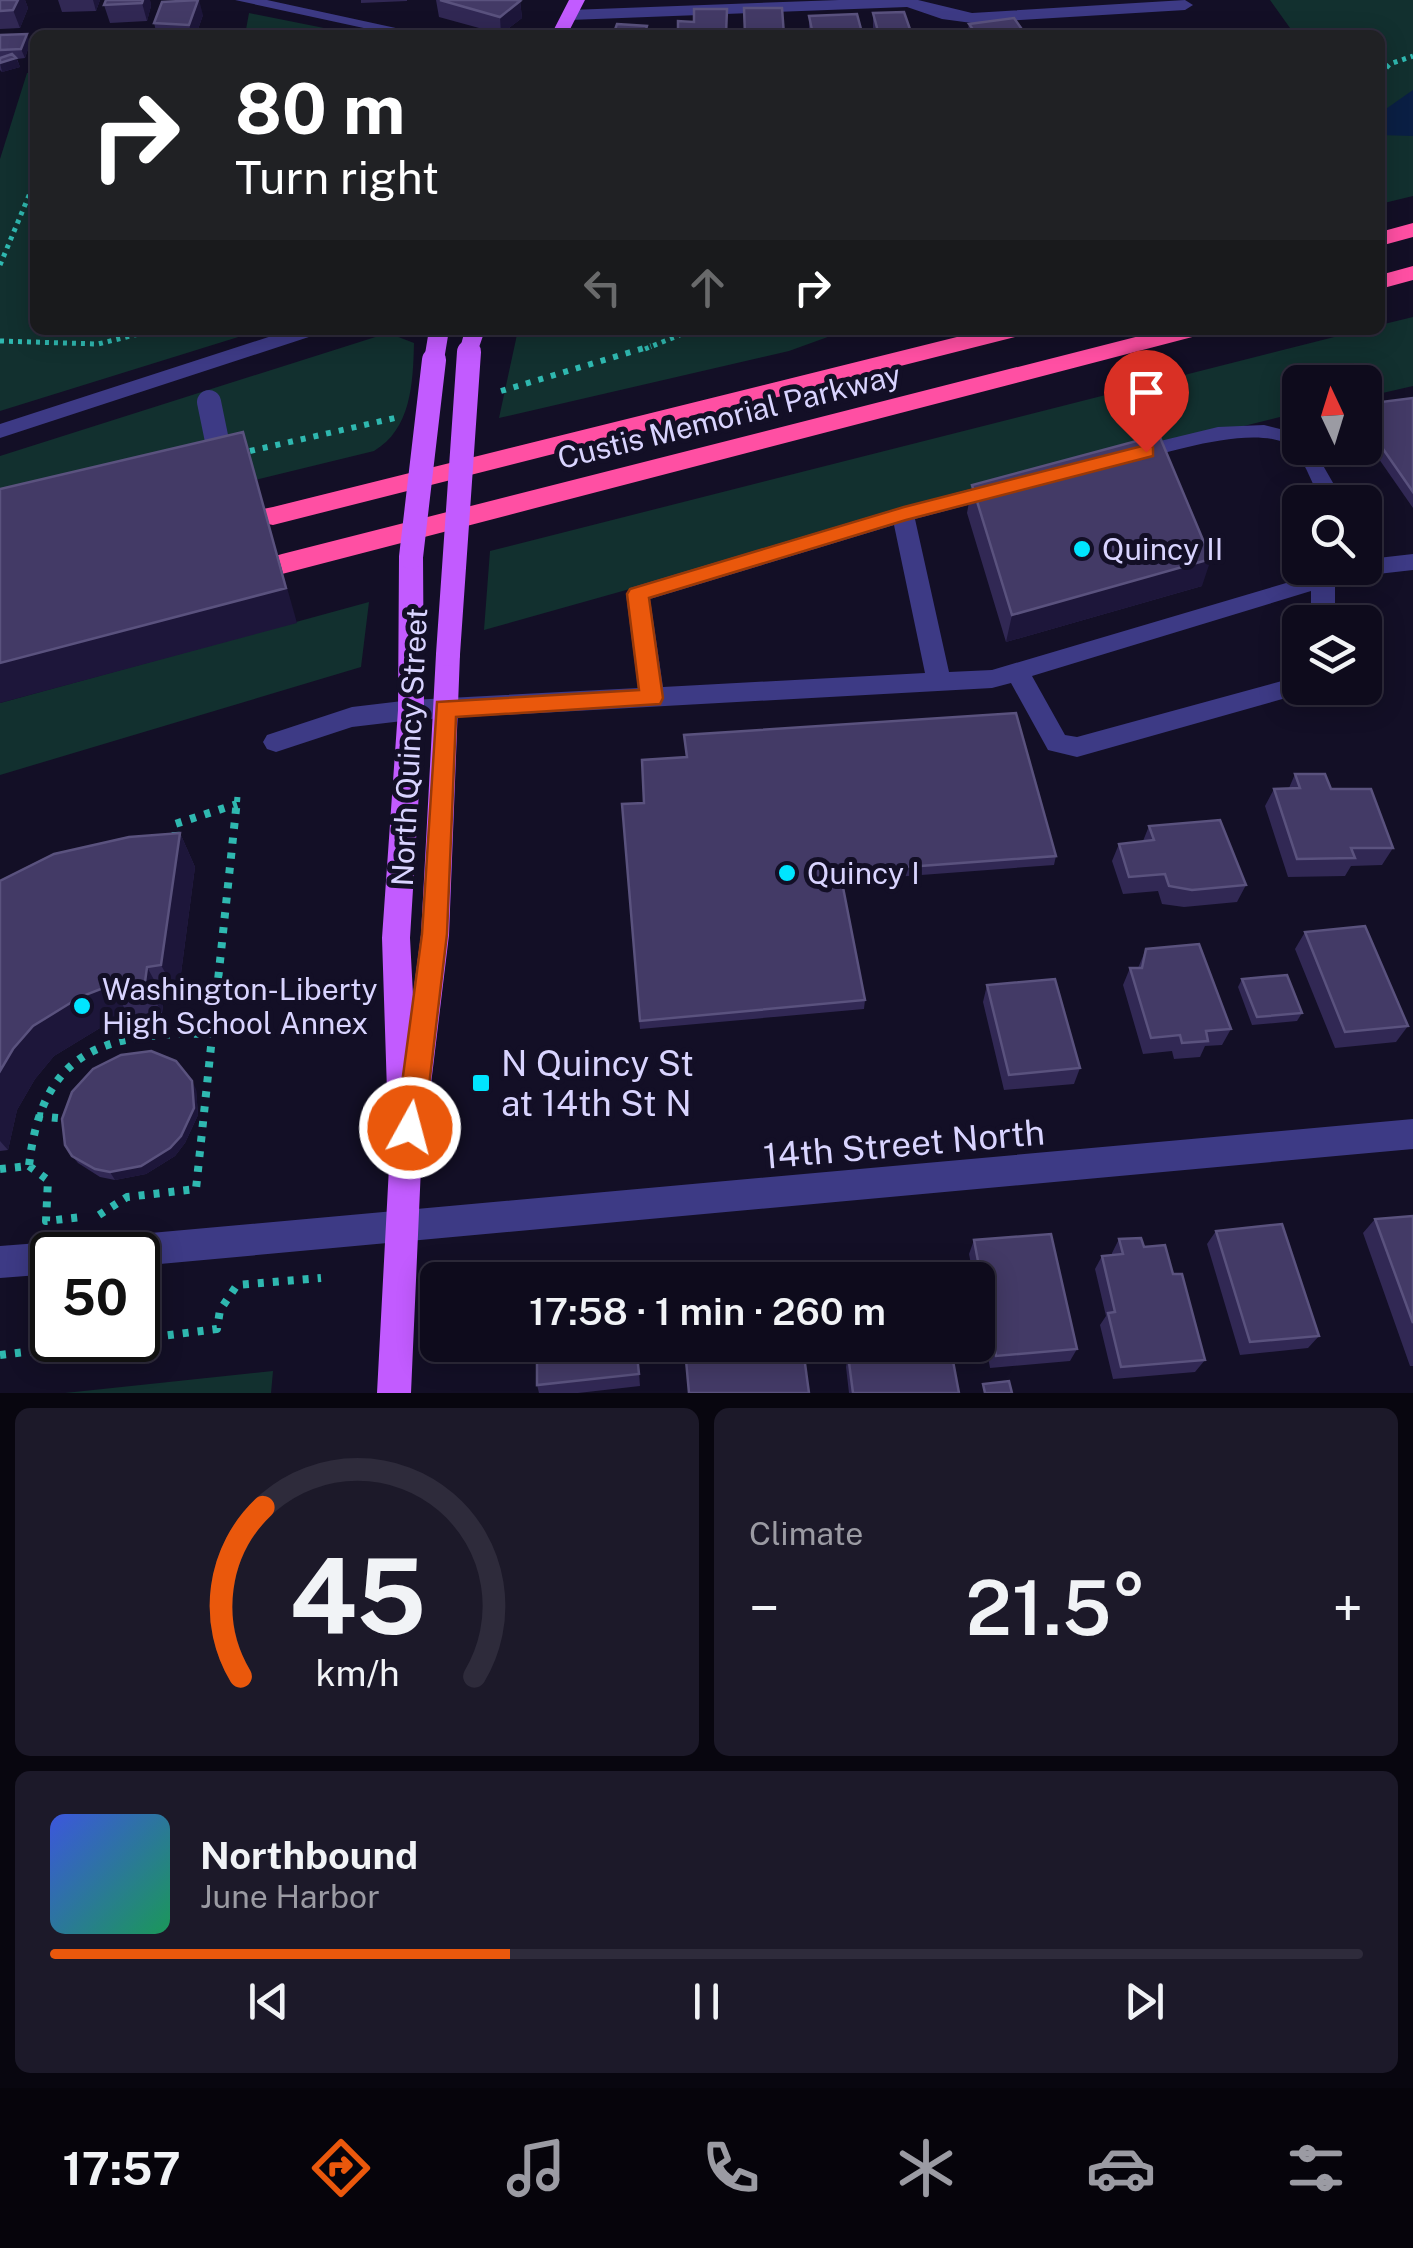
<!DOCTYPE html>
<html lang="en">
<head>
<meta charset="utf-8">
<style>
	body { margin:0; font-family:"Public Sans",sans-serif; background:#1c1929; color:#f1f3f6; height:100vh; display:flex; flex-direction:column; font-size:38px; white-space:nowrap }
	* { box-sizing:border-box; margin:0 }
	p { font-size:32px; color:#9b9ba3 }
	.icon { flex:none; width:55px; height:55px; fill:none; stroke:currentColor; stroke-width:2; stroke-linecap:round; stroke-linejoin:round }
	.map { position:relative; height:1393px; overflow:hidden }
	.details { display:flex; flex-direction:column; gap:15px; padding:15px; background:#08060f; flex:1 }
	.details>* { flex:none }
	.top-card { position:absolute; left:30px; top:30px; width:1355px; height:305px; border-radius:15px; box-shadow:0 5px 25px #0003,0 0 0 2px #2e2b3b; background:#202124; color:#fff; overflow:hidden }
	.needle { width:65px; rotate:356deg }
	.tools { position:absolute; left:1282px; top:365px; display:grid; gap:20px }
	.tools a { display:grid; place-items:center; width:100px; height:100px; border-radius:15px; background:#0e0b1c; box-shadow:0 5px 25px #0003,0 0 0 2px #2e2b3b; font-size:50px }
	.speed { position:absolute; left:30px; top:1232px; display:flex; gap:20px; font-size:50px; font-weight:700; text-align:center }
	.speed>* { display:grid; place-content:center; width:130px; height:130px; border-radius:50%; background:#0e0b1c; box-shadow:0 5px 25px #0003,0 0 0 2px #2e2b3b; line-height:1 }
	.speed .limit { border:5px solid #111; border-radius:15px; background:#fff; color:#111 }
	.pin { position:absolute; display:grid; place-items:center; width:85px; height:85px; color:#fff; margin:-102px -42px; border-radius:50% 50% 50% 0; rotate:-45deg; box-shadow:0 0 10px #0007 }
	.pin .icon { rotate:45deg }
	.me { position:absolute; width:110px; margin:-55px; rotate:7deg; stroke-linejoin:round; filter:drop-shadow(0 0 8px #0008) }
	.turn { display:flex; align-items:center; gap:35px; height:210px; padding:0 40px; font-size:45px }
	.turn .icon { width:130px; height:130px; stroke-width:2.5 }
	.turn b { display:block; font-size:70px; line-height:85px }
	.lanes { display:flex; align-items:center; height:95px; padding:0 40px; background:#0003; justify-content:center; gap:50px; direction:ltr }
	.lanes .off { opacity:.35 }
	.big { font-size:75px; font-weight:600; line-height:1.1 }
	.details .tile { flex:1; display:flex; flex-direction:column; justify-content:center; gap:15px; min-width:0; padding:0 35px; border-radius:15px; background:#1c1929 }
	.details .dial { align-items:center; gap:0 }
	.dial svg { height:260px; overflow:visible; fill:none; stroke:#2e2b3b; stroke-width:7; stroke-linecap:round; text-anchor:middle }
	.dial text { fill:#f1f3f6; stroke:none }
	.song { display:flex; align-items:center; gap:30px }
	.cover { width:120px; height:120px; border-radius:15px; background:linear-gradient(135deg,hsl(230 70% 55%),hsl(150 70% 35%)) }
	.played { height:10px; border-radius:5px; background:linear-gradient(90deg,#ea580c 35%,#2e2b3b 35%) }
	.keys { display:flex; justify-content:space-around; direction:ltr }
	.heat { display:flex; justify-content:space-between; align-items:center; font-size:55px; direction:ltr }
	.details .tiles { flex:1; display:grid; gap:15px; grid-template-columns:1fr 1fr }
	.tile:last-child { grid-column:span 2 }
	.trip { position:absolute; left:420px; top:1262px; width:575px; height:100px; border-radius:15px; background:#0e0b1c; box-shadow:0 5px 25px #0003,0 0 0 2px #2e2b3b; font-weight:600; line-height:100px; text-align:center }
	.tab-bar { display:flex; height:160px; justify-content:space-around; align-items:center; background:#06040b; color:#9b9ba3 }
	.tab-bar .icon { width:70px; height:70px }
	.tab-bar .current { color:#ea580c }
	.tab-bar b { font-size:45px; color:#f1f3f6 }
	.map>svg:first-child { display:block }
	.green { fill:#12302f }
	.water { fill:#0a1f44 }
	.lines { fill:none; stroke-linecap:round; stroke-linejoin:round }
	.path-far2 { stroke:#2fb8b0; stroke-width:5; stroke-dasharray:4 5; stroke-linecap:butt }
	.path-far1 { stroke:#2fb8b0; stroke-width:6; stroke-dasharray:5 8; stroke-linecap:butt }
	.path { stroke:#2fb8b0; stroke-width:8; stroke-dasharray:6 9; stroke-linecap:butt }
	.minor { fill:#3d3a85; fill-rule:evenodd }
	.major { fill:#c25bff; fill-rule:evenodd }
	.highway { fill:#ff4fa3; fill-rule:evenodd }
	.minor-bridge { stroke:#3d3a85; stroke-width:24 }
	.major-bridge { stroke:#c25bff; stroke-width:24 }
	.wall { fill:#312854 }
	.shaded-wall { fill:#1d163a }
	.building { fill:#433a66; stroke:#5a527e; stroke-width:2.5 }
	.route { fill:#ea580c; stroke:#983908; stroke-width:2.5 }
	.poi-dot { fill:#00e5ff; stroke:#130f26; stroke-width:4 }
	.labels { text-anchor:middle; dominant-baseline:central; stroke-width:10; stroke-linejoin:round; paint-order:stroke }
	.street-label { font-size:30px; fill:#d9d4ff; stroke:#130f26 }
	.poi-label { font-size:30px; fill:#d9d4ff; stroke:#130f26; text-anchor:start }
	.near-poi-label { font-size:35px; fill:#d9d4ff; stroke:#130f26; text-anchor:start }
	.near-street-label { font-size:35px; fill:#d9d4ff; stroke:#130f26 }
</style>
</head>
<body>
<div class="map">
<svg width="1413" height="1393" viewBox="0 0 1413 1393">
	<rect width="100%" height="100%" fill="#130f26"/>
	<path class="green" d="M1270,0H1413V196L1380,204V35H1295Z
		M249,13L359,35H245Z
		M27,73H35V330H261L0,411V159Z
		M1413,317V386L1365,397V382H1300V412L939,502L484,630L490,551L1362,330H1380V325Z
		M518,330H847L789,351L499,418Z
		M388,333L414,343C413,384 411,429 374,451L255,480L0,529V456Z
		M369,602L361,667L0,775V703Z
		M273,1371L271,1393H65Z"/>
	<path class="water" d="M1413,90V136L1380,135V113Z"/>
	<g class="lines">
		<path class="path-far2" d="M1380,74L1390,64L1413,56
			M0,265L35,181
			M0,341L98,344L155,330
			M645,349L692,330"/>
		<path class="path-far1" d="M501,391L651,346
			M250,451L395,418
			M237,802L238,790"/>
		<path class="path" d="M176,838L175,824L237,804
			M37,1116L68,1119
			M29,1166L48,1180L46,1221L82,1217
			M0,1169L29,1166C42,1048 106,1032 213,1034
			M99,1215L127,1197L196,1189L237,800
			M138,1339L217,1329L220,1310L237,1285L321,1278
			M0,1355L126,1340"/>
		<path class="minor" d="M235,0H267L428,35H396Z
			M839,0H918L972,13L1185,0L1193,5L1185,10L972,23L942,19L907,7L570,20L562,15L570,10Z
			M290,330H321L318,334L0,438V424Z
			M1264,425L1300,434V448H1313L1344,502H1322C1313,487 1305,460 1292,448C1263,421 1165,453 1131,462L1120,455L1123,450L1218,427Z
			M1001,481L1009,484L1012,489L1009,494L915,519L949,672L992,670L1337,568H1365V560L1369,559L1413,554V570L1369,575L1335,585V622H1311V591L1032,676L1065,735L1077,737L1300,676V688H1311L1300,694L1077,757L1048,750L1011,683L992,688L411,720L352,727L276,752L267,749L263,742L267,735L352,707L411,700L638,688L626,594L630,588L895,509ZM894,525L925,673L663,687L650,599Z
			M1413,1119V1149L138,1266V1255H68L72,1243L84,1239Z
			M52,1242L64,1246L67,1255H52V1274L0,1278V1246Z"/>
		<path class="major" d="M569,0H585L567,35H551Z
			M429,330H449L444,360L434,366L424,360Z
			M465,330H485L476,356H462L459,352Z
			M411,549L423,557L424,710L410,938L413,995L421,935L436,654L439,648H457L460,654L449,935L421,1167L411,1393H377L389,1167L398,1104L391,1101L387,1091L382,938L398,710L399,557Z"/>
		<path class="highway" d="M1413,223V237L1380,246V232Z
			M1413,266V280L1380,289V275Z
			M985,330H1027L1023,335L273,525L263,523L259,516L263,509L273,507Z
			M1163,330H1204L1200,335L282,574L272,571L268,564L272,557L282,554Z"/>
		<path class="minor-bridge" d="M209,402L223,470"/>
		<path class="major-bridge" d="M411,557L434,360
			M448,654L469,352"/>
	</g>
	<path class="wall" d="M0,0H25L28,8L20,28L0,29Z
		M58,0H100L96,11L62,12Z
		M150,0L151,6L147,21L110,23L104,5Z
		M361,0H407V1L361,3Z
		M436,0H520L522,18L501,34L439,17Z
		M873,13L912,35H873Z
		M203,15L196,35H157L154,23Z
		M809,16L861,29L860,35H809Z
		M678,21L726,35H678Z
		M969,24L1026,35H967Z
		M0,35L30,43L25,58L17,59L20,67L2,72L0,70Z
		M1413,398V508L1365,439V404Z
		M972,485L1202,586L1006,642L967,513Z
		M1295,774L1331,789L1393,848L1382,865L1351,866L1345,876L1288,877L1265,806L1274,789L1289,788Z
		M622,804L1056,856L1054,865L841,881L865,1000L864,1009L640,1029Z
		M1149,826L1246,885L1237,902L1184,907L1162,904L1158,891L1123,894L1112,861L1119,844L1143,841Z
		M180,833L195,867L178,996L164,998L162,1013L129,1016L100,1028L54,1056L35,1079L17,1110L8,1150L0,1151V881Z
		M1305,932L1408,1026L1396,1042L1335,1048L1295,949Z
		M1146,949L1231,1029L1222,1045L1205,1046L1200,1057L1174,1059L1172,1051L1143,1054L1123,985L1130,968H1138Z
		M1242,979L1302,1013L1297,1021L1252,1025L1238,987Z
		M987,985L1080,1068L1074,1084L1004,1090L983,1002Z
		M196,1089L198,1115L185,1143L175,1156L146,1174L115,1180L100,1177L78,1163L72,1156Z
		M1413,1216V1366H1410L1363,1233L1375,1219Z
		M1216,1231L1319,1336L1308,1348L1240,1355L1207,1244Z
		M1119,1239L1144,1247L1173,1274L1205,1360L1195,1372L1113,1379L1100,1325L1106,1316L1095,1269L1102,1256L1112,1255V1253Z
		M974,1240L1077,1349L1070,1361L990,1368L978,1299V1280H974L969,1254Z
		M637,1345L640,1386L578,1393H539L537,1385Z
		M895,1345H950L959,1393H849L846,1367L848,1355L894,1351Z"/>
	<path class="shaded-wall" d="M18,0H25L28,8L20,28L13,10Z
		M93,0H100L96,11Z
		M143,0H150L151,6L147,21L142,3Z
		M198,0H199L203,15L196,35H192L189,25Z
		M520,1L522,18L501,34L500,17Z
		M27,34L30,43L25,58L21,49Z
		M16,58L20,67L2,72L0,63Z
		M243,432L297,623L0,703V663Z
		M1211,559L1202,586L1006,642L1012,615Z
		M180,833L195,867L178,996L161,965Z
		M147,967L164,998L162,1013L145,982Z
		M111,985L129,1016L100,1028L54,1056L35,1079L17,1110L8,1150L0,1141V1071L13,1049L33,1026L80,997Z
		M192,1081L196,1089L198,1115L185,1143L175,1156L146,1174L115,1180L110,1172Z"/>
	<path class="building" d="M0,0H18L13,10L0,11Z
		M106,0H143L142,3L104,5Z
		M198,0L189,25L154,23L162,2Z
		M440,0H516L520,1L500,17Z
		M744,8H782L784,35H745Z
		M694,9H727L726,35H693V31L678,30V21L694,22Z
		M904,12L912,35H879L873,13Z
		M857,14L861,29L812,30L809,16Z
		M1014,18L1026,35H977L969,24Z
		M617,24L647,26L645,33H656V35H613Z
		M27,34L21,49L0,50V35Z
		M12,54L16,58L0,63V58Z
		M1413,398V492L1365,423V404Z
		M243,432L286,588L0,663V489Z
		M1159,435L1211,559L1012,615L972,485Z
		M1016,713L1056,856L840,872L865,1000L640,1021L622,804L644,803L642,760L687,757L684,735Z
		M1295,774H1325L1331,789H1371L1393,848H1351L1355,858L1297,859L1274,789L1300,788Z
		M1220,820L1246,885L1192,890L1169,886L1165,874L1129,877L1119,844L1154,840L1149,826Z
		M180,833L161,965L147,967L145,982L111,985L80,997L33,1026L13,1049L0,1071V881L54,854L129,837Z
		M1365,926L1408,1026L1345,1032L1305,932Z
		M1199,944L1231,1029L1206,1031L1208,1041L1182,1043L1180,1035L1151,1038L1130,968H1142L1146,949Z
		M1287,975L1302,1013L1257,1017L1242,979Z
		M1055,979L1080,1068L1009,1075L987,985Z
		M151,1051L176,1061L192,1081L194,1108L181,1136L170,1148L141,1166L110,1172L95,1169L72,1156L65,1145L62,1119L72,1092L93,1069L121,1055Z
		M1413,1216V1323L1375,1219Z
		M1282,1224L1319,1336L1250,1342L1216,1231Z
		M1051,1234L1077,1349L996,1356L974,1240Z
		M1141,1238L1144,1247L1165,1245L1173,1274H1182L1205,1360L1121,1367L1108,1313L1115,1312L1102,1256L1123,1254L1119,1239Z
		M537,1345H636L639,1374L537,1385Z
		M898,1345H950L959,1393H853L848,1355L899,1351Z
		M803,1349L809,1393H689L686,1360Z
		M1009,1381L1012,1393H985L983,1384Z"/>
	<path class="route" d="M1146,445L1153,447V456L906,520L649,598L663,698L660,704L456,717L447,934L424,1128L420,1138L410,1142L400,1138L396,1128L422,934L437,702L639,690L627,594L630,589L904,507Z"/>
	<g class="poi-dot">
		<circle cx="1082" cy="549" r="10"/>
		<circle cx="787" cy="873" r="10"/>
		<circle cx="82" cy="1006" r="10"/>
		<rect x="471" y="1073" width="20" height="20" rx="5"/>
	</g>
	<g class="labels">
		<g class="street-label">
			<text transform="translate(729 416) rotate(-14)">Custis Memorial Parkway</text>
			<text transform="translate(409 747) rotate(-87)">North Quincy Street</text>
		</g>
		<g class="poi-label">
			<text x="1102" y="549">Quincy II</text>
			<text x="807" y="873">Quincy I</text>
			<text x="102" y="989">Washington-Liberty<tspan x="102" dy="34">High School Annex</tspan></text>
		</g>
		<g class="near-poi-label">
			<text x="501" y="1063">N Quincy St<tspan x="501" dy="40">at 14th St N</tspan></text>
		</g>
		<g class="near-street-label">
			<text transform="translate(904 1144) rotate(-5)">14th Street North</text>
		</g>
	</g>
</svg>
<div class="tools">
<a><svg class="needle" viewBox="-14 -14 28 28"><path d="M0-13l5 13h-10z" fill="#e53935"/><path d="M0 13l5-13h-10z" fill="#9b9ba3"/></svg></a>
<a><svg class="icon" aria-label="search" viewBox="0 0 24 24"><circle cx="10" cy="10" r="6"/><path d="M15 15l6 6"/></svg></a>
<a><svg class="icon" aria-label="layers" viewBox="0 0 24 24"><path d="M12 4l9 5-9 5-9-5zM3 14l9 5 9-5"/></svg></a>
</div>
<div class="speed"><div class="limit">50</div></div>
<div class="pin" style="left:1146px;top:452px;background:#d93025"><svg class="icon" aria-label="arrive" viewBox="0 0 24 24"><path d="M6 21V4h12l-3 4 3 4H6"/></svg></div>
<svg class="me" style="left:410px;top:1128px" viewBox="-20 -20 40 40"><circle r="17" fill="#ea580c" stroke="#fff" stroke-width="3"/><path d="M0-11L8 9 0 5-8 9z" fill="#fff"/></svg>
<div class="trip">17:58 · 1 min · 260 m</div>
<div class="top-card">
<div class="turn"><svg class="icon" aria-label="right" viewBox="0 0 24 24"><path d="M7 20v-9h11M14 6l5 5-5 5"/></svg><div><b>80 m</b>Turn right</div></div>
<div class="lanes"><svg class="icon off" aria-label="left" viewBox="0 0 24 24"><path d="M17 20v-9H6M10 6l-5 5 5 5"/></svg><svg class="icon off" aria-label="ahead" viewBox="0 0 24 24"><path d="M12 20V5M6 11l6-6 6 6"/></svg><svg class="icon" aria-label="right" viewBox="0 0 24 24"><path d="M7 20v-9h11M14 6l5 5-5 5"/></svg></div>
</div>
</div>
<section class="details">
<div class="tiles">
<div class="tile dial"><svg viewBox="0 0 100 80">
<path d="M14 69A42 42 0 1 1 86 69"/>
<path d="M14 69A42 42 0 0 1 21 17" stroke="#ea580c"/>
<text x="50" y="56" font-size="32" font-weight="700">45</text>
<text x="50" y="72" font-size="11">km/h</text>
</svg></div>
<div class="tile"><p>Climate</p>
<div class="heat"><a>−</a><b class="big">21.5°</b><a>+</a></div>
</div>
<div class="tile">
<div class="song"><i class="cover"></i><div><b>Northbound</b><p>June Harbor</p></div></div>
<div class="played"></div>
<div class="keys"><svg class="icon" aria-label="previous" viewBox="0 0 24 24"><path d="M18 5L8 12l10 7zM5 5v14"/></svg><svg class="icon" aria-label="pause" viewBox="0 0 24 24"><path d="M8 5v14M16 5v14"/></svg><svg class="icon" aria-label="next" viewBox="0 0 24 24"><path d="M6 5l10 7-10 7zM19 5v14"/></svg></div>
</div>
</div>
</section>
<nav class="tab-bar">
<b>17:57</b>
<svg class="icon current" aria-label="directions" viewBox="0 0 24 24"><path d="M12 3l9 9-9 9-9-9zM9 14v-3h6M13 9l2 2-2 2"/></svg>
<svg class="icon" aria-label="music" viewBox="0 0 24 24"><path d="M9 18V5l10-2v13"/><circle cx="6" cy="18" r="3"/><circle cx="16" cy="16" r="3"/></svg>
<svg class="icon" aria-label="phone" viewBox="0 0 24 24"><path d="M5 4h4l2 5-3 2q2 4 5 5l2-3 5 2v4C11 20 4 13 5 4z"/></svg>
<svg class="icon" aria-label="climate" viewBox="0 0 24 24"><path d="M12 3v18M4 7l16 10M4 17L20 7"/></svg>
<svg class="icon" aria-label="car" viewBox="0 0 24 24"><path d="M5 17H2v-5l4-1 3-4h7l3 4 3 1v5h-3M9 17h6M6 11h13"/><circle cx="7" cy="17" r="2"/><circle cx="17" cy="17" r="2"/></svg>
<svg class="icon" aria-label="filters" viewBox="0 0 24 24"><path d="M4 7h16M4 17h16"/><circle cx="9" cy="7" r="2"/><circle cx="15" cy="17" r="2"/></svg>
</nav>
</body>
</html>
